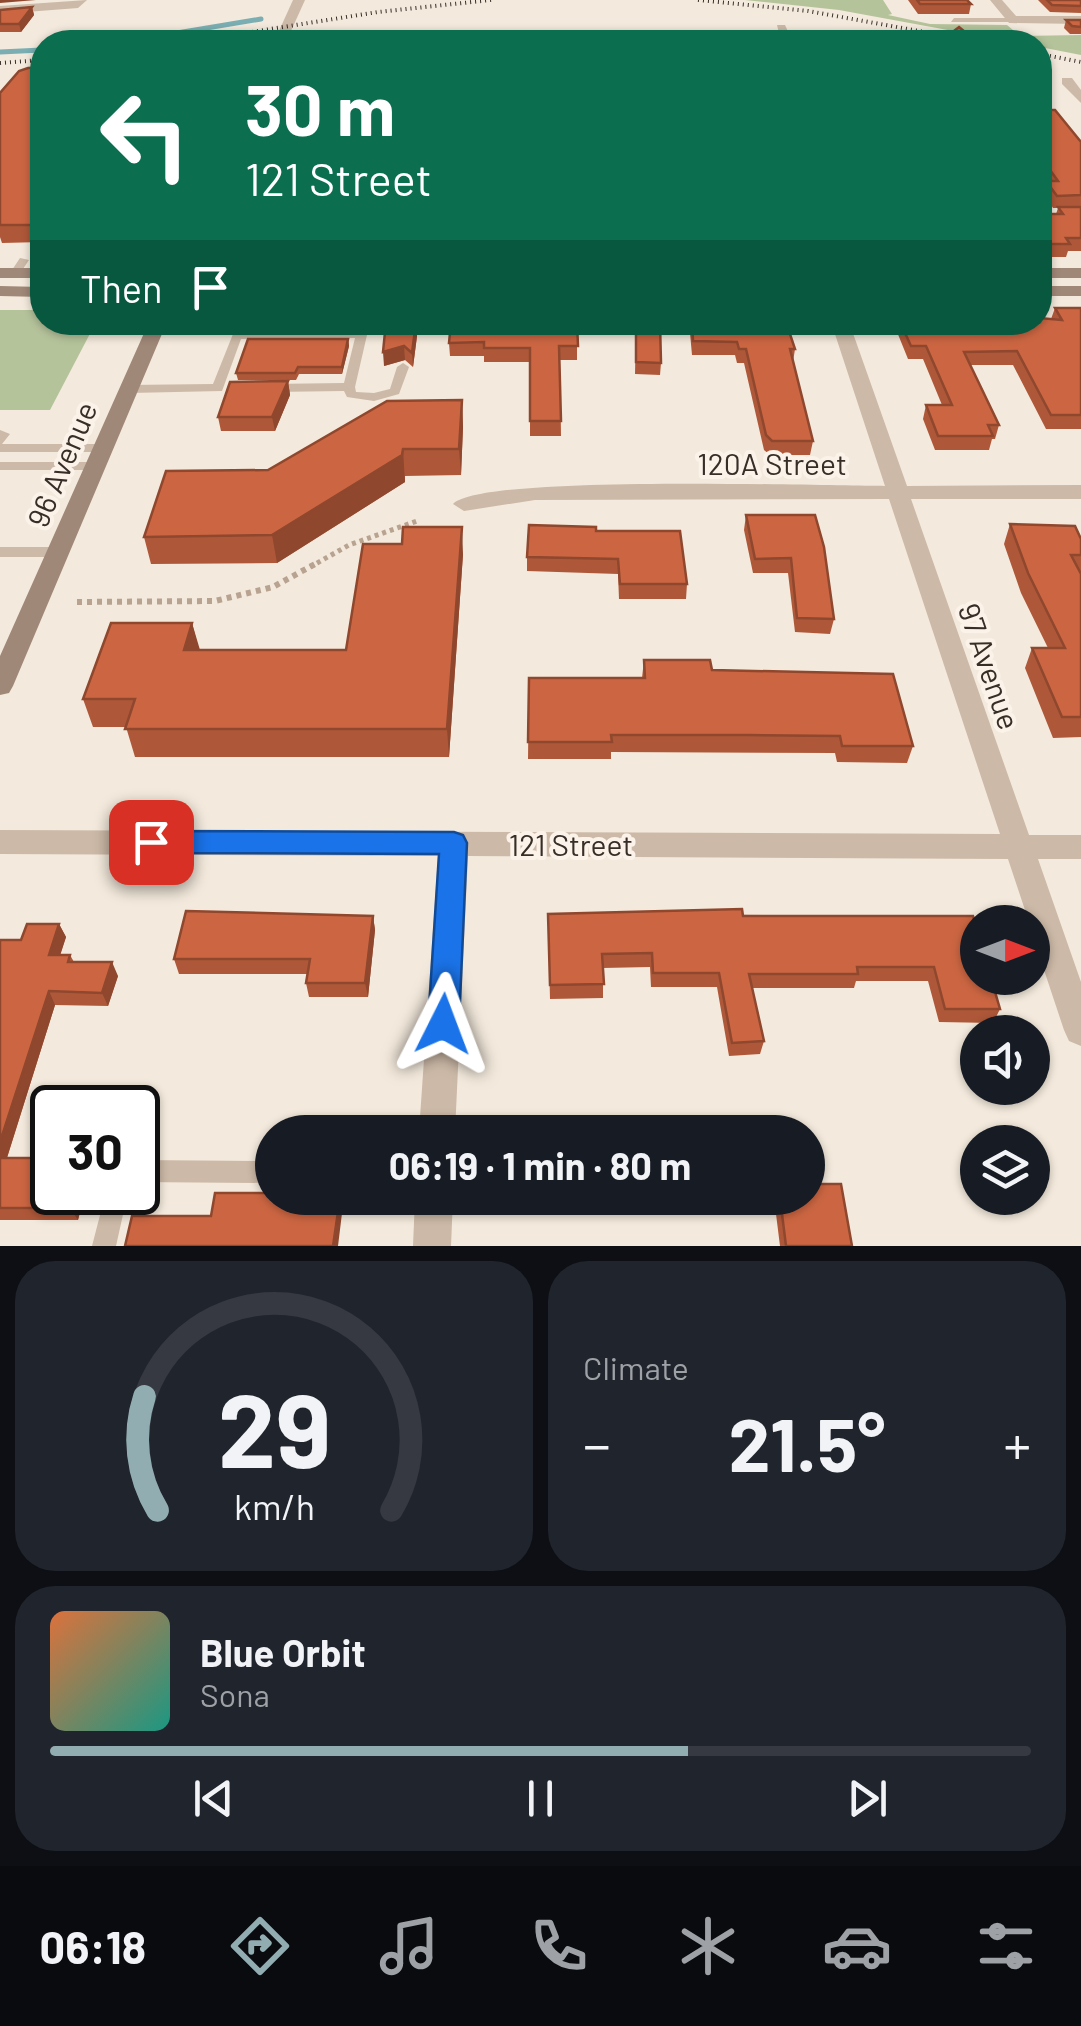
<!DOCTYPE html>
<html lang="en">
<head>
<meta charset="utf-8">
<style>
	body { margin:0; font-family:Barlow,sans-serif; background:#20242c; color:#f1f3f6; height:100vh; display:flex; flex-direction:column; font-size:38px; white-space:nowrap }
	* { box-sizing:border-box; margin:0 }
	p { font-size:32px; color:#9ea1a6 }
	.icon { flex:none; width:55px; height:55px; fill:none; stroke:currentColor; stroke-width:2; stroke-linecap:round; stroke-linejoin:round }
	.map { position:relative; height:1246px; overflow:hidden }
	.details { display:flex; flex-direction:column; gap:15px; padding:15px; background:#0d0f14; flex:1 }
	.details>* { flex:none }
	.top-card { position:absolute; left:30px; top:30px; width:1022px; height:305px; border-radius:40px; box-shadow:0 2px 8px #0004; background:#0b6e4f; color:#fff; overflow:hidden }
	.needle { width:65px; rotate:90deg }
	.controls { position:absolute; left:960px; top:905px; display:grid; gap:20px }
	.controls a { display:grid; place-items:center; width:90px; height:90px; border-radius:50%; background:#171b24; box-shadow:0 2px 8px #0004; font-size:50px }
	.speed { position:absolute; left:30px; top:1085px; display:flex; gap:20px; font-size:50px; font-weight:700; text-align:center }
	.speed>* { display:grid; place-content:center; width:130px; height:130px; border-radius:50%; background:#171b24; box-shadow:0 2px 8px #0004; line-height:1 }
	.speed .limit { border:5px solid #111; border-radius:15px; background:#fff; color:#111 }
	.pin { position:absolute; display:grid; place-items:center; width:85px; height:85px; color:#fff; margin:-42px; border-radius:20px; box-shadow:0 5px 15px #0006 }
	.me { position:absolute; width:110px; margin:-55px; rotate:3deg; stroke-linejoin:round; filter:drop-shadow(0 0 8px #0008) }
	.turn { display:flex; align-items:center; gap:35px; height:210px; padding:0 50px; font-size:45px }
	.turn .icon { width:130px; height:130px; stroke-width:2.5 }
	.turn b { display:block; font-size:70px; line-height:85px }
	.then { display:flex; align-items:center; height:95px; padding:0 50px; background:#0003; gap:20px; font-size:38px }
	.big { font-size:75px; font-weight:700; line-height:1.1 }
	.details .widget { flex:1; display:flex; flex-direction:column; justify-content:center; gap:15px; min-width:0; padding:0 35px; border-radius:40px; background:#20242c }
	.details .dial { align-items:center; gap:0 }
	.dial svg { height:260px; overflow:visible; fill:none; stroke:#363941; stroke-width:7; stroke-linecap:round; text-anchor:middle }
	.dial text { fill:#f1f3f6; stroke:none }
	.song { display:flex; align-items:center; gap:30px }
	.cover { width:120px; height:120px; border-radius:15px; background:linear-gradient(135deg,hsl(20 70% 55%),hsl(170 70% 35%)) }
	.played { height:10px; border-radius:5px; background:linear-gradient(90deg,#91adb1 65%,#363941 65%) }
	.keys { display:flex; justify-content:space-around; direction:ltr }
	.heat { display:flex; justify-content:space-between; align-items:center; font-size:55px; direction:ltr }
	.details .tiles { flex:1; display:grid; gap:15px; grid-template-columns:1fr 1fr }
	.widget:last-child { grid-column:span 2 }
	.trip { position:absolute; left:255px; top:1115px; width:570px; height:100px; border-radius:50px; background:#171b24; box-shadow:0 2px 8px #0004; font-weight:700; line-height:100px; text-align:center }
	.tab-bar { display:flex; height:160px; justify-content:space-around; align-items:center; background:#090b0e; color:#9ea1a6 }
	.tab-bar .icon { width:70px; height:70px }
	.tab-bar .active { color:#91adb1 }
	.tab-bar b { font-size:45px; color:#f1f3f6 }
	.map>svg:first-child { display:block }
	.green { fill:#b5c39b }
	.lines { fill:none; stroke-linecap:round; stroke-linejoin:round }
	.stream { stroke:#7aaeb2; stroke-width:5 }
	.path-far1 { stroke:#b8a391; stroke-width:5; stroke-dasharray:4 4; stroke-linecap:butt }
	.path { stroke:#b8a391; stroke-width:6; stroke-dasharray:5 5; stroke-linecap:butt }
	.service { fill:#ccb9a7; fill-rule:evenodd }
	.minor { fill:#ccb9a7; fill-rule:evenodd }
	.tertiary { fill:#ccb9a7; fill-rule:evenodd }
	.secondary { fill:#a08878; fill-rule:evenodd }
	.rail { stroke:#382e28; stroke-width:4; stroke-dasharray:1 4; stroke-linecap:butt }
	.wall { fill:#af5839 }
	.shaded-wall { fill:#8f472e }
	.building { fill:#cc6642; stroke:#8f472e; stroke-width:2.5 }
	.route { fill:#1a73e8; stroke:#114b97; stroke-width:2.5 }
	.labels { text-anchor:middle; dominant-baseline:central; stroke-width:8; stroke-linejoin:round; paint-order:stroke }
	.street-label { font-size:30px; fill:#382e28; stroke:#fbf3e9 }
</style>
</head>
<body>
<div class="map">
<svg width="1081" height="1246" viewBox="0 0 1081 1246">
	<rect width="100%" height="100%" fill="#f3e9dc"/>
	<path class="green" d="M745,0H883L892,14L888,15L930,24L1007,25L1020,36L1081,35V55L1040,47V42H1013L839,10Z
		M0,310H42V322L90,323L94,326L50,410H0Z"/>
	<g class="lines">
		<path class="stream" d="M123,42L261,19
			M0,52L42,50"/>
		<path class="path-far1" d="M310,567L349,545L417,521"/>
		<path class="path" d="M77,602L215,601L273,587L315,564"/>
		<path class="service" d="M954,18H1013L1017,20L1013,22H951Z
			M20,258L29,260L19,275H11L10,273Z
			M359,322H370L355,387L356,392L374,393L390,389L397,367L403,363L409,367L399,394L374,401L347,397L344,391L272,392L266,388L272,384L344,383L355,338L241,339L222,391L129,393L123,389L129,385L213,384L233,334L357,332Z
			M0,430L10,434L2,444H103L109,448L103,452H0Z
			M0,462H95L101,466L95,470H0Z
			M0,547H58L65,552L58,557H0Z
			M138,1160L272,1161V1183L138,1182Z
			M106,1192H128L116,1246H92Z"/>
		<path class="minor" d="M87,0L78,8L0,14V6Z
			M990,0H1002L1016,16H1081V24L1009,23Z
			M777,25H785L793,42H781Z
			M1062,78H1072L1081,90V103L1062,84Z
			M831,322H849L907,486L1081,485V499H911L1029,835H1081V859H1038L1081,982V1046L1069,1041L1064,1030L1032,934V922H1029L1008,859L468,856L455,1132H419L438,856L0,854V830L1000,834L889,499L535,500L464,511L453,504C481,474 823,486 885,486Z
			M415,1198H453L451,1246H413Z"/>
		<path class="tertiary" d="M293,0H305L286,42H274Z"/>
		<path class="secondary" d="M0,268H42V278H0Z
			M1040,268H1081V278H1040Z
			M0,286L42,287V297L0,296Z
			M1040,286H1081V296H1040Z
			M149,322H167L13,686L9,693L0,695V656Z"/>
		<path class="rail" d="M698,0L808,11L980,42
			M188,42L378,12L491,0
			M1040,54L1081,62
			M0,63L42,60"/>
	</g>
	<path class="wall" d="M908,0H967L971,4L969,14H918Z
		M1038,0H1081V13L1050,12Z
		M32,7L34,15L21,32H0V10Z
		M1066,20H1081V34H1070L1064,28Z
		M42,67V242L2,243L0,237V93Z
		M1040,105L1081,142V251H1068L1066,257H1040V214H1056L1058,208H1053L1043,192L1047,181L1040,172Z
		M1055,308H1081V429H1046L1013,365H970L999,425L995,439H992L989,450H935L923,419L926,405H942L923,359H908L893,322H1040L1051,319Z
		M416,322L417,336L413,367L405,360L384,366L407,329Z
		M577,322V360H560L561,436H530V362H484V356H450L449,343Z
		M636,322L661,363L660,375L635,374Z
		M689,322H786L795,349L793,362L813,441L810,455H770L764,450L744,363H737L735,355H692Z
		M348,339L349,346L342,374H299L296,380H238L236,373Z
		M288,381L290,395L275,431H221L218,417Z
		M462,400L463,427L461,475L405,476V482L277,563L151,564L144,537L268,470Z
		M746,515H815L834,619L830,634L795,632L788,573H753L744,530Z
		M1010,524L1081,539V737L1053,738L1025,668L1032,648H1048L1021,593L1004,544Z
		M596,531L687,584L686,599H619L618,574L527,571V557Z
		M463,554L449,757H135L126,727H93L83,699L192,623L199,650H346Z
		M644,660L712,670L913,746L907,763L837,762L835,753L611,752V759H528L529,678H642Z
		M548,914L973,916L1000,1009L993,1023L939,1022L928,981H856L854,988H752L764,1041L760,1054L729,1056L717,987H651L650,967L603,968V998L550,999Z
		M373,916L375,930L368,997H309L306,983L307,974H179L174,959Z
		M59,924L66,937L60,955H70L74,962L118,976L108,1006L55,1005L7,1158L85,1192L78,1220H0V940H21Z
		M774,1198H808L852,1246H780Z"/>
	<path class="shaded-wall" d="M0,0H36L0,3Z
		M32,7L34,15L21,32L19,24Z
		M416,322L417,336L413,367L412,353Z
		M348,339L349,346L342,374V367Z
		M404,346L405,360L384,366L383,352Z
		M288,381L290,395L275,431L272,417Z
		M462,400L463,427L461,475L459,449Z
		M403,449L405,482L277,563L272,535Z
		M462,527L463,554L449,757L447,729Z
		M192,623L200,650H184Z
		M373,916L375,930L368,997L365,983Z
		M59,924L66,937L56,968L49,955Z
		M112,962L118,976L108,1006L102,993Z
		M49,991L55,1005L3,1170L0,1166V1142Z
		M75,1192H85L78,1220L70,1208Z
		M340,1198H342L343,1205L338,1246H333Z"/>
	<path class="building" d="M917,0H967L971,4H920Z
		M1047,0H1081V6L1052,5Z
		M32,7L19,24H0V10Z
		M1066,20H1081V27L1072,26Z
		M959,27L977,42H957L950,34Z
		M706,35H736L740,42H708Z
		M331,38L358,39L356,42H329Z
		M606,38H640V42H606Z
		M840,39H891L893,42H842Z
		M42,67V225H0V93L19,71L28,68Z
		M1040,105L1045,110H1055L1081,142V195L1057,196L1046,181H1058L1040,156Z
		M1058,207H1081V238H1066L1070,244H1040V214H1063Z
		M1055,308H1081V415H1051L1017,351L964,352L999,425H988L993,436H938L926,405H952L926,346H911L900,322H1040V318L1062,320Z
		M386,322L407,329L416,322L412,353L404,346L383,352Z
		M451,322H577L578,346H559L561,421H530V348H484V342L449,343Z
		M636,322H660L661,363L636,362Z
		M692,322H786L795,349H790L813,441H772L766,435L746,349H739L737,342L693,341Z
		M248,339H348L342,367H298L295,373H236Z
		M288,381L272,417H218L230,382Z
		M462,400L459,449H403L402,455L272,535L144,537L166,471L268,470L387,401Z
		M746,515H815L824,547L834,619L797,618L791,558L755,559Z
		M1010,524L1075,526L1081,539V555H1071L1081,574V717H1062L1032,648H1065L1028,573Z
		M529,525L596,527V531H680L687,584H620L618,559L527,557Z
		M403,527H462L447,729H125L135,699H83L111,623H192L184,650H346L363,544H402Z
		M644,660H710L712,670L893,674L913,746H842L840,736L748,735H611L612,742H528L529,678H645Z
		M742,909L743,916H973L978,932V978H991L1000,1009H945L934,967H857L858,974H749L764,1041L732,1043L719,973H653L652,953L602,954L604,984L550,985L548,914Z
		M186,911L373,916L365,983H306L310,959H174Z
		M27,924H59L49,955H70L68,962H112L102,993L49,991L0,1142V940H21Z
		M0,1158H52V1192H75L70,1208H0Z
		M808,1184H841L852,1246H786L780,1198H808Z
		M215,1193H272V1198H340L333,1246H125L132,1216H211Z"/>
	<path class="route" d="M151,831L454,832L463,835L467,843L459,1024L454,1033L443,1038L432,1033L428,1024L439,854L151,853L142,850L138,842L142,834Z"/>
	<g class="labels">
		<g class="street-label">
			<text x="772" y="463">120A Street</text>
			<text transform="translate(61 464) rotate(-67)">96 Avenue</text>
			<text transform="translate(990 666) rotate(71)">97 Avenue</text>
			<text x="571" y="844">121 Street</text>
		</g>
	</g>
</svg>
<div class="controls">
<a><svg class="needle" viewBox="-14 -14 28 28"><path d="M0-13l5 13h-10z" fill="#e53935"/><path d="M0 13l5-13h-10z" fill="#9ea1a6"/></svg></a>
<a><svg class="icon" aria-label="sound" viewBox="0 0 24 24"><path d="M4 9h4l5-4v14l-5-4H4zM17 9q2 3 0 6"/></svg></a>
<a><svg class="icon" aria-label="layers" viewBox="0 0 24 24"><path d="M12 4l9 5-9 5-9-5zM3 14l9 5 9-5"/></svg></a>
</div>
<div class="speed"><div class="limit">30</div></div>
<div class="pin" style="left:151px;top:842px;background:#d93025"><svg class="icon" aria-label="arrive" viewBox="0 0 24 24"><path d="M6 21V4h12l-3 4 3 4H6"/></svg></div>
<svg class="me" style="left:443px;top:1024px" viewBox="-20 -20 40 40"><path d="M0-17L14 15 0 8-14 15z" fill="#1a73e8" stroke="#fff" stroke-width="4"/></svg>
<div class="trip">06:19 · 1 min · 80 m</div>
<div class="top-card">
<div class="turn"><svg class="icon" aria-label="left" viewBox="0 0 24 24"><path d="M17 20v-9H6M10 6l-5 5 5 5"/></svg><div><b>30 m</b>121 Street</div></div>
<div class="then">Then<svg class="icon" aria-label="arrive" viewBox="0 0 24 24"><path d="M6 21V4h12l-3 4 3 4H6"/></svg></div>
</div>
</div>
<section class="details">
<div class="tiles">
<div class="widget dial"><svg viewBox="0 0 100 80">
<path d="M14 69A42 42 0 1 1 86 69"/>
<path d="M14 69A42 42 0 0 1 10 34" stroke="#91adb1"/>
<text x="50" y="56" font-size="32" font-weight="700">29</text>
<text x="50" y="72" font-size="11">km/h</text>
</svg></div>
<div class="widget"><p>Climate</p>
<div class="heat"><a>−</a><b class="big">21.5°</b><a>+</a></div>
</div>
<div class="widget">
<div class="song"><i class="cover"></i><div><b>Blue Orbit</b><p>Sona</p></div></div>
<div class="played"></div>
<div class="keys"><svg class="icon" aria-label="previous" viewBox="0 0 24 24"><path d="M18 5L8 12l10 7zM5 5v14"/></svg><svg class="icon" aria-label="pause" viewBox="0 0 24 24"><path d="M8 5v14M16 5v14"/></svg><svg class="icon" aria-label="next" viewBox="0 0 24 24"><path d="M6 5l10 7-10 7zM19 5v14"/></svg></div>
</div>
</div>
</section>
<nav class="tab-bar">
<b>06:18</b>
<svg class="icon active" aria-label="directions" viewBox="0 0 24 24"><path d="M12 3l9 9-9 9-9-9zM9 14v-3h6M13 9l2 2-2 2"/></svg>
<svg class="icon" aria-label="music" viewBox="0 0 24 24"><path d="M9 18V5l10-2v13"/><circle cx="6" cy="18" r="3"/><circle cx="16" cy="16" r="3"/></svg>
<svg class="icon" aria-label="phone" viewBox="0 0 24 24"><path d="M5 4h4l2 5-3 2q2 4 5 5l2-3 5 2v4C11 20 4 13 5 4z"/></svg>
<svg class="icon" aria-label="climate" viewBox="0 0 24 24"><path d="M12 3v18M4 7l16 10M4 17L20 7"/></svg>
<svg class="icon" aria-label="car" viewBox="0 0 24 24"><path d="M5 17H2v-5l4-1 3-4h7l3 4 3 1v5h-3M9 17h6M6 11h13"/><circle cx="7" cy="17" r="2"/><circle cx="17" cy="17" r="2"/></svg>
<svg class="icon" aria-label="filters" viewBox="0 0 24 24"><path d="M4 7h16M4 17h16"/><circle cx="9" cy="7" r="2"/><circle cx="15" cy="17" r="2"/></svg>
</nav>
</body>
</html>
